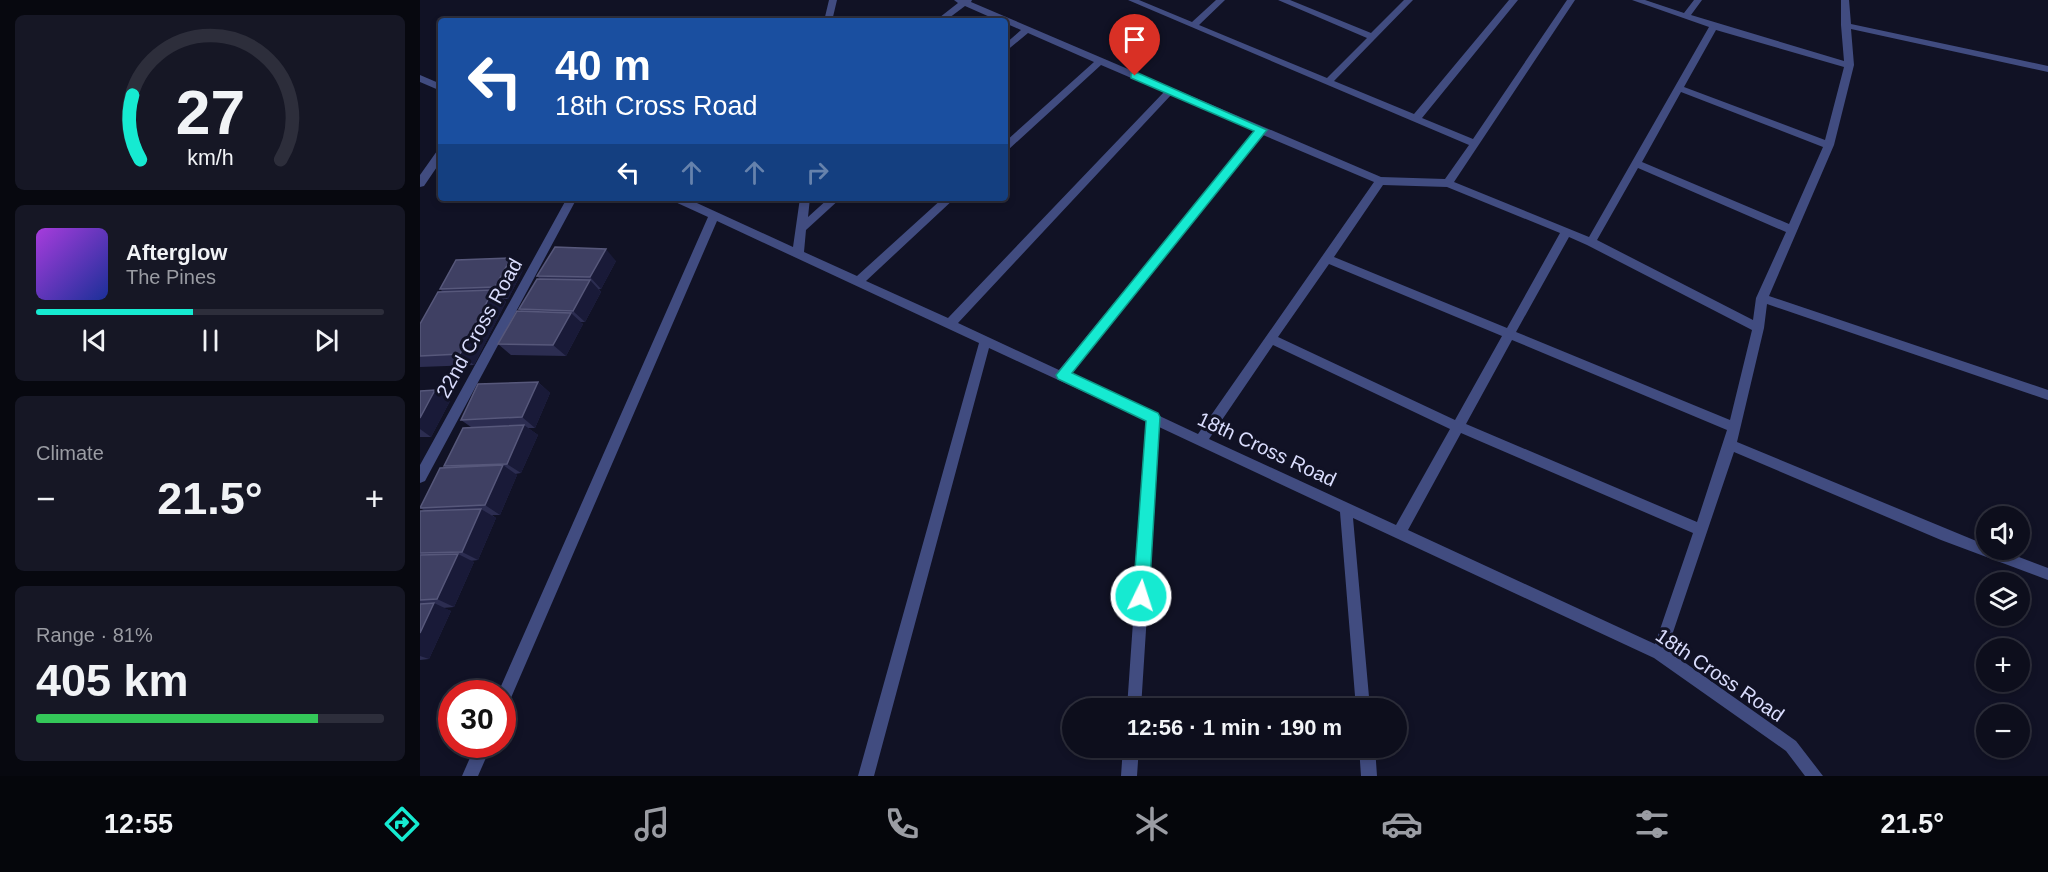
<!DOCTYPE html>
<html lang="en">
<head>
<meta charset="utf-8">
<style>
	body { margin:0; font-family:Arial,sans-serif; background:#161725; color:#f1f3f6; height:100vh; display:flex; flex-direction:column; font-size:22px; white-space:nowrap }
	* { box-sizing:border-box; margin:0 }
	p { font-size:20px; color:#9a9ca3 }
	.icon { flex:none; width:33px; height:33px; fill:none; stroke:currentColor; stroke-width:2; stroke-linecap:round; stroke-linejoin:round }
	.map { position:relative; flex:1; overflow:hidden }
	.drawer { display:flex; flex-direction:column; gap:15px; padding:15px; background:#07080f; width:420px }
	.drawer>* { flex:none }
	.top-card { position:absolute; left:18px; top:18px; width:570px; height:183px; border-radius:6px; box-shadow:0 3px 9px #0003,0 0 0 2px #2d2e3b; background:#1a4fa0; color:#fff; overflow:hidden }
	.buttons { position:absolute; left:1556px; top:506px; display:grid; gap:12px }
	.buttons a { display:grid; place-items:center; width:54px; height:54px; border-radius:50%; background:#0d0e1c; box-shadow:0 3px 9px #0003,0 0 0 2px #2d2e3b; font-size:30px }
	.speed { position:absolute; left:18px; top:680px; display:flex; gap:12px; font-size:30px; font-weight:700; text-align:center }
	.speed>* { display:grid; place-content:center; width:78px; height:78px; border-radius:50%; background:#0d0e1c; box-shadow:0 3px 9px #0003,0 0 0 2px #2d2e3b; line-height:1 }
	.speed .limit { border:9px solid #d22; background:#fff; color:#111 }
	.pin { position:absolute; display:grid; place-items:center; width:51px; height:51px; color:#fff; margin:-62px -26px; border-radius:50% 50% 50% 0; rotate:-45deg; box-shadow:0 0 6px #0007 }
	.pin .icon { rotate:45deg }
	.me { position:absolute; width:66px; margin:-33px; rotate:4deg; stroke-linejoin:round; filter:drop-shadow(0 0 4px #0008) }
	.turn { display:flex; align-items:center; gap:21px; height:126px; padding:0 18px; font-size:27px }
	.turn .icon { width:78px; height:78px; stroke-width:2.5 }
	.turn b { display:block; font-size:42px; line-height:51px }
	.lanes { display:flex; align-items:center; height:57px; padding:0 18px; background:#0003; justify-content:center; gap:30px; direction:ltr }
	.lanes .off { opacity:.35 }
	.big { font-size:45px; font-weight:800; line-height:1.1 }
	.drawer .card { flex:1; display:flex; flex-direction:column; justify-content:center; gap:9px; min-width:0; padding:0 21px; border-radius:9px; background:#161725 }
	.drawer .dial { align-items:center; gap:0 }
	.dial svg { height:156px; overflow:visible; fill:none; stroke:#2d2e3b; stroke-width:7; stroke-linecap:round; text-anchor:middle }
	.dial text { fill:#f1f3f6; stroke:none }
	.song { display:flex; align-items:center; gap:18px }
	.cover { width:72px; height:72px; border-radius:9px; background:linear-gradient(135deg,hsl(280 70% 55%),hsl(230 70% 35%)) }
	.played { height:6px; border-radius:3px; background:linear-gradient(90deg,#16ead1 45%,#2d2e3b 45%) }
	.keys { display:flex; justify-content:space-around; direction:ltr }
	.heat { display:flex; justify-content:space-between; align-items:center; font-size:33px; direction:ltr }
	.charge { height:9px; border-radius:4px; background:linear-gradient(90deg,#34c759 81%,#2d2e3b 0) }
	.trip { position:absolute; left:642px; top:698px; width:345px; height:60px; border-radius:30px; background:#0d0e1c; box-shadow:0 3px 9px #0003,0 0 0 2px #2d2e3b; font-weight:800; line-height:60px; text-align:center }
	.tabs { display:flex; height:96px; justify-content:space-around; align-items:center; background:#05060b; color:#9a9ca3 }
	.tabs .icon { width:42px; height:42px }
	.tabs .on { color:#16ead1 }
	.tabs b { font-size:27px; color:#f1f3f6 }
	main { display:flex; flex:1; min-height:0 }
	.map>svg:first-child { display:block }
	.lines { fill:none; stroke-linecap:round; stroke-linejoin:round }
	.minor { fill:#414c80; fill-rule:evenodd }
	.wall { fill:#2c2d51 }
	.shaded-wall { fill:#191a38 }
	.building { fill:#3f4063; stroke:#57587b; stroke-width:1.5 }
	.route { fill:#16ead1; stroke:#0e9888; stroke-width:1.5 }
	.labels { text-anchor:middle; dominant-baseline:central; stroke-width:6; stroke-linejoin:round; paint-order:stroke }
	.street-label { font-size:20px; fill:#d9dcfc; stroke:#111225 }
</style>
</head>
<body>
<main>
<section class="drawer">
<div class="card dial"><svg viewBox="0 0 100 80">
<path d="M14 69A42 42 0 1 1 86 69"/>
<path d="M14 69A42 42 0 0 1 10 36" stroke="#16ead1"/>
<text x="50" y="56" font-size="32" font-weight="700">27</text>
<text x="50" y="72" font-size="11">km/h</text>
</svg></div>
<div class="card">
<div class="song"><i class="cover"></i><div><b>Afterglow</b><p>The Pines</p></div></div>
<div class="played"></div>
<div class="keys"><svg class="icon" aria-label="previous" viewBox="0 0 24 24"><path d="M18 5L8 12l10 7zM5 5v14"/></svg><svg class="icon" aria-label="pause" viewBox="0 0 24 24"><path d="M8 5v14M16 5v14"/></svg><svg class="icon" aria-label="next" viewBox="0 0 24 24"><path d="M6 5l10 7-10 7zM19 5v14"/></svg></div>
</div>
<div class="card"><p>Climate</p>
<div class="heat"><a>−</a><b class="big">21.5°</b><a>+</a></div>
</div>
<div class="card"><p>Range · 81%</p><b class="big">405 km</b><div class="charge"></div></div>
</section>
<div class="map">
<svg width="1628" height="776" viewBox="0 0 1628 776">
	<rect width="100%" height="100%" fill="#111225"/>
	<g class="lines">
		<path class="minor" d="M409,0H417L412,21H404Z
			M534,0H552L551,2L961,177L1025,179L1049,145L708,0H719L772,22L796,0H805L779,25L907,78L947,38L858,0H870L951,33L984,0H993L914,81L994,114L1089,0H1098L1002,118L1053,139L1147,0H1155L1034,182L1169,237L1289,27L1212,0H1225L1264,13L1274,0H1282L1271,15L1424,61L1421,25V0H1429L1431,24L1628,66V72L1431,29L1434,65L1414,145L1349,296L1628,390V400L1347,304L1344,328L1317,442L1566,545V549H1578L1628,568V580L1521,540L1314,452L1247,650L1376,741L1403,776H1385L1366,751L1234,658L933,518L950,708H936L920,512L739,427L721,708H707L727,421L569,348L454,776H438L559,343L297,221L87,707L82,709V693H78L288,217L253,201L252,198H266L373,247L380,198H390L388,217L409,198H421L386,230L384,252L437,276L523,198H535L446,281L528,318L744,92L681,65L588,150L585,151V142L674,62L608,33L585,52V44L601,30L585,23V21H579L545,6L525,21H515L538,3ZM1296,30L1424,67L1405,140L1264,87ZM1261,92L1403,147L1369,224L1222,162ZM751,95L835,131L639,370L538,323ZM843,135L954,182L778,434L650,374ZM1218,168L1366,232L1336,298L1333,320L1177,240ZM963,185L1027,187L1140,233L1087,328L914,257ZM1149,237L1167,245L1332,330L1310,420L1096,332ZM909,264L1082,336L1035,420L858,337ZM1092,340L1307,430L1277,522L1046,424ZM853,345L1030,429L976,525L789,439ZM1041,433L1273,533L1235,644L988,530Z
			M0,75L21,84V91L0,82Z
			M21,150V161L4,186L0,187V175L17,151Z
			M147,198H157L5,481L0,483V465Z
			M56,744H72L58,776H42Z
			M703,747H719L717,776H701Z
			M939,747H955L957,776H941Z"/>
	</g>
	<path class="wall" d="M91,258L103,270L88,299H83L86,302L54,365L0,367V324L23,292L20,289Z
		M196,261L181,289H179L181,292L165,322H160L163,324L146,356L91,355L78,344L102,312L99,309L120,279L117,276Z
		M118,382L130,393L115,428H108L118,435L101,473L95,474L97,475L80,515H72L76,518L58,560L50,561L54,562L34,607L23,608L31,611L9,659L0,660V511H5L0,508L27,468L24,466L51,427L41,420Z
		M15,390L30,401L11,437H0V391Z"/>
	<path class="shaded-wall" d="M186,249L196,261L181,289L170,277Z
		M91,258L103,270L88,299L75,287Z
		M170,280L181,292L165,322L153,311Z
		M73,290L86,302L54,365L40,354Z
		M151,313L163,324L146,356L133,345Z
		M118,382L130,393L115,428L102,417Z
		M15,390L30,401L11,437L0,429V418Z
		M104,425L118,435L101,473L87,464Z
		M83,465L97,475L80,515L65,505Z
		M61,509L76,518L58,560L42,552Z
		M38,554L54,562L34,607L17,599Z
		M14,603L31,611L9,659L0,656V633Z"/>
	<path class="building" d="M135,247L186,249L170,277L117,276Z
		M91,258L75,287L20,289L36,260Z
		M117,279L170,280L153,311L99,309Z
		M73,290L40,354L0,356V324L18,292Z
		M97,311L151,313L133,345L78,344Z
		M118,382L102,417L41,420L58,384Z
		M15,390L0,418V391Z
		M104,425L87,464L24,466L43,428Z
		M83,465L65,505L0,508L20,468Z
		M61,509L42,552L0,553V511Z
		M38,554L17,599L0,600V555Z
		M14,603L0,633V604Z"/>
	<path class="route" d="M711,73H718L847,130L652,373L738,413L740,417L729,596L727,602L721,604L716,602L713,596L726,421L638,379L636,375L834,131L711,78Z"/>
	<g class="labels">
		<g class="street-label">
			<text transform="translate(59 328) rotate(-61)">22nd Cross Road</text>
			<text transform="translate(847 449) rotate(25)">18th Cross Road</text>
			<text transform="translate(1300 675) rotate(34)">18th Cross Road</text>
		</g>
	</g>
</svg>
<div class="buttons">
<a><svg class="icon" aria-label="sound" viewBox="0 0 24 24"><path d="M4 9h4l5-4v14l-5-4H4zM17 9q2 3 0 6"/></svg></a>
<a><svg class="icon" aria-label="layers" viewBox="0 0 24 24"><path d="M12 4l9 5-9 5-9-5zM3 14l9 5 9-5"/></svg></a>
<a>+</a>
<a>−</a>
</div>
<div class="speed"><div class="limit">30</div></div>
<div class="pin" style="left:715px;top:76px;background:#d93025"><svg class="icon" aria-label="arrive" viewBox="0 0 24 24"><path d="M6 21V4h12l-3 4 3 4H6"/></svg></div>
<svg class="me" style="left:721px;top:596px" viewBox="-20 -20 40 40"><circle r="17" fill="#16ead1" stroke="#fff" stroke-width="3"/><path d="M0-11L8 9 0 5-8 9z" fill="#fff"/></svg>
<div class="trip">12:56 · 1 min · 190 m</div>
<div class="top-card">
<div class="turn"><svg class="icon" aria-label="left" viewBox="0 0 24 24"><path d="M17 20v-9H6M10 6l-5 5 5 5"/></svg><div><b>40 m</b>18th Cross Road</div></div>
<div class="lanes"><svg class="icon" aria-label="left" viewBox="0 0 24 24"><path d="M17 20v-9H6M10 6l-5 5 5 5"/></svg><svg class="icon off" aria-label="ahead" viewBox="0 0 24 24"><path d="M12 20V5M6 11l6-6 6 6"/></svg><svg class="icon off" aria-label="ahead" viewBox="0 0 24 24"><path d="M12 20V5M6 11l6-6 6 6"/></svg><svg class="icon off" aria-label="right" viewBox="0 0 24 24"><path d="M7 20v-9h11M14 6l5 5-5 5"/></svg></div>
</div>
</div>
</main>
<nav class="tabs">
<b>12:55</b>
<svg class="icon on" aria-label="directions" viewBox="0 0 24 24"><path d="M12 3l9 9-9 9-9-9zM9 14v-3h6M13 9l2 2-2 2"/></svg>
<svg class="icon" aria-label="music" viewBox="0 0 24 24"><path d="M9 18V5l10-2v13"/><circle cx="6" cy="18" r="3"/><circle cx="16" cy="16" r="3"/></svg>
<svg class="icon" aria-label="phone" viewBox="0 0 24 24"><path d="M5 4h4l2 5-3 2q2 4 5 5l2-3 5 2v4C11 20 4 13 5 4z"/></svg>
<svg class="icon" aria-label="climate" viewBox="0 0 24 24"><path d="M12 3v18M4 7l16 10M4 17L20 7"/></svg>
<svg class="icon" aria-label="car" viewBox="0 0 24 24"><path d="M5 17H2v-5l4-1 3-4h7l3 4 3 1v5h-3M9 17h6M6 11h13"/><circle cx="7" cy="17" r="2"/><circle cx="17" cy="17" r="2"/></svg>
<svg class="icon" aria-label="filters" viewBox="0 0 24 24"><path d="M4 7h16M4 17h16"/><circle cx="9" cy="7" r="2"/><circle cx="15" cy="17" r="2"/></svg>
<b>21.5°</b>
</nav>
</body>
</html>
